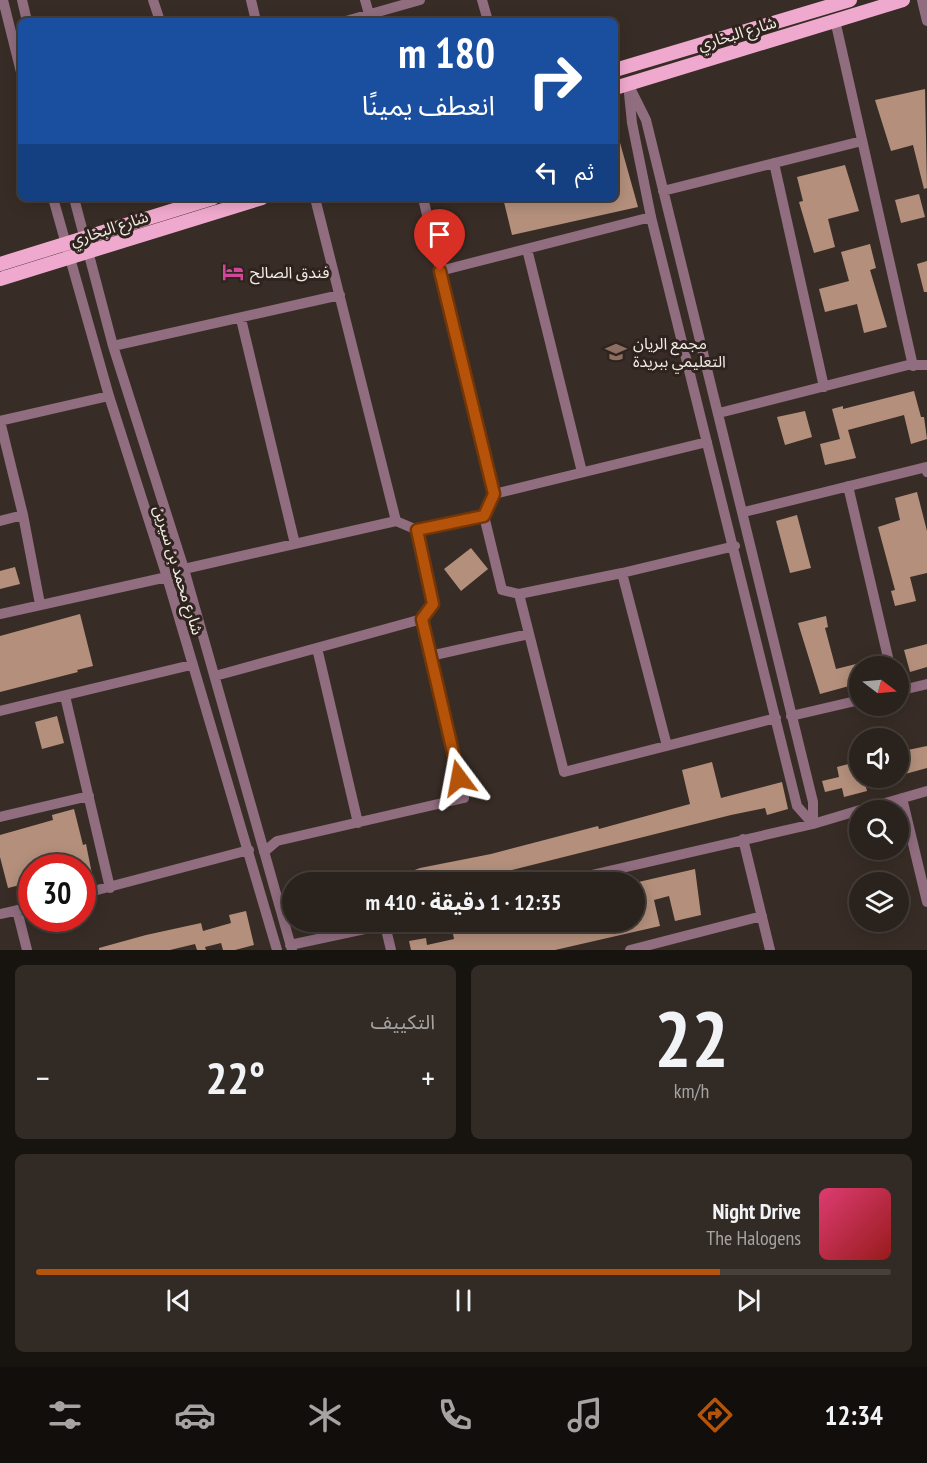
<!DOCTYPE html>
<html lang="ar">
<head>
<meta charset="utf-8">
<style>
	body { margin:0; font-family:"PT Sans Narrow","Noto Sans Arabic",sans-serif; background:#322a25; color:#f1f3f6; direction:rtl; height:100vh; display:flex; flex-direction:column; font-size:22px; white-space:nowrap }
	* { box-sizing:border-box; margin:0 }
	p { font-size:20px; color:#a5a4a3 }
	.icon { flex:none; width:33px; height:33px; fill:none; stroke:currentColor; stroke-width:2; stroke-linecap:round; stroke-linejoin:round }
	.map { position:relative; height:950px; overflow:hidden; direction:ltr }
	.details { display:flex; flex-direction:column; gap:15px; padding:15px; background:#17130f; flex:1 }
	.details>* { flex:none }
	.banner { position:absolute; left:18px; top:18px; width:600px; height:183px; border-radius:9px; box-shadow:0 3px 15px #0003,0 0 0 2px #463f3b; direction:rtl; background:#1a4fa0; color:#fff; overflow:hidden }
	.needle { width:39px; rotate:106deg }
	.controls { position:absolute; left:849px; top:656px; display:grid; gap:12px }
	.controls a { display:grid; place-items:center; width:60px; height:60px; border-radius:50%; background:#2a221c; box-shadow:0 3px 15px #0003,0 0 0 2px #463f3b; font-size:30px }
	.speed { position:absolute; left:18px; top:854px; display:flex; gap:12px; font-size:30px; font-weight:700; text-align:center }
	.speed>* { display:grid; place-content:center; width:78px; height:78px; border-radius:50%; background:#2a221c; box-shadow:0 3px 15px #0003,0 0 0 2px #463f3b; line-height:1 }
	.speed .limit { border:9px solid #d22; background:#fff; color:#111 }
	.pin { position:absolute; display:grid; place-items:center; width:51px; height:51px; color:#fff; margin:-62px -26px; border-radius:50% 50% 50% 0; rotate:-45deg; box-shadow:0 0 6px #0007 }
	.pin .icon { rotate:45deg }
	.me { position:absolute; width:66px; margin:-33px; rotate:347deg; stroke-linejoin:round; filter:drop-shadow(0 0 4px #0008) }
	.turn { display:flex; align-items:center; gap:21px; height:126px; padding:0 24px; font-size:27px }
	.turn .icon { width:78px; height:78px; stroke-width:2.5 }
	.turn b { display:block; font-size:42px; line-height:51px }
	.then { display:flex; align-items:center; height:57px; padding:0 24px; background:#0003; gap:12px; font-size:22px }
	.big { font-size:45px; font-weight:700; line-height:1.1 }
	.details .widget { flex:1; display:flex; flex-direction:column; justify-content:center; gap:9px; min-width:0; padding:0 21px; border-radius:9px; background:#322a25 }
	.details .dial { align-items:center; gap:0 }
	.dial b { font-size:78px; line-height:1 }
	.song { display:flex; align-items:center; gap:18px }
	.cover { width:72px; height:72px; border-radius:9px; background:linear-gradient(135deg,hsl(340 70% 55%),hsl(0 70% 35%)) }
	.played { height:6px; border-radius:3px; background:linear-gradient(90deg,#b45309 80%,#463f3b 80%) }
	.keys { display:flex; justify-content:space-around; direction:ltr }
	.heat { display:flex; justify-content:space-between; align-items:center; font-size:33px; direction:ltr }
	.details .tiles { flex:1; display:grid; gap:15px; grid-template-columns:1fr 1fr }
	.widget:last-child { grid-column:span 2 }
	.trip { position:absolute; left:282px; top:872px; width:363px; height:60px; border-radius:30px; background:#2a221c; box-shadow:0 3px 15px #0003,0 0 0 2px #463f3b; font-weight:700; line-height:60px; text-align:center; direction:rtl }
	.tab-bar { display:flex; height:96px; justify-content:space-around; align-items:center; background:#110e0b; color:#a5a4a3 }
	.tab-bar .icon { width:42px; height:42px }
	.tab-bar .current { color:#b45309 }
	.tab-bar b { font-size:27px; color:#f1f3f6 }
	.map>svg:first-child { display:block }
	.building { fill:#b4907c }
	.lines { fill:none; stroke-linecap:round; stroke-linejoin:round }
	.minor { stroke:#906d7f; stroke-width:10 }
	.major { stroke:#f0a9ce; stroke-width:14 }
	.route-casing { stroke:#753606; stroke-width:15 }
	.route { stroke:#b45309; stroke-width:10 }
	.labels { text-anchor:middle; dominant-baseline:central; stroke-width:6; stroke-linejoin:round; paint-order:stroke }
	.street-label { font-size:16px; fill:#f2ebe6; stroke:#2e231d }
	.poi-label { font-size:16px; fill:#f2ebe6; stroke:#2e231d; text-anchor:start }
</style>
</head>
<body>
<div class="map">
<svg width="927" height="950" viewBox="0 0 927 950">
	<rect width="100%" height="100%" fill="#382d26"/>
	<path class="building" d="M925,89L927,188L924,189L913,145L891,151L875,100Z
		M615,132H617L638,207L512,235L503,198H615Z
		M845,165L859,211L828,219L835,247L814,253L799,202L803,201L797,177Z
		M919,194L925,217L901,223L895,200Z
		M870,244L876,268L870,270L887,327L864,333L857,304L825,312L819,289L849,281L841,252Z
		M927,261V292H924L917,264Z
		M914,391L921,417H924L927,439L911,444L904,415L848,430L856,458L825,465L820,444L840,439L832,409L843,406V409Z
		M805,411L812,437L785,445L777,417Z
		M917,492L927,531V573L910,577L916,601L895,606L891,591L895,590L878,527L900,520L895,498Z
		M797,515L811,568L790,573L776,521Z
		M471,548L488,569L461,591L444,569Z
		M15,567L20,584L0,589V571Z
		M80,614L93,666L77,670L78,672L0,692V636Z
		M826,616L828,627L825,628L836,669L860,663V683L820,694L798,623Z
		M927,644V667L910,672L904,650Z
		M57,716L64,743L42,749L35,722Z
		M927,746V768L898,776V752Z
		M860,761V777H880V780L865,783L867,791L844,797L842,788L825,792L822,781L839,777L837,767Z
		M712,762L721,798L782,782L788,809L767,815L765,808L731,815L484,877V875L457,882H391V879L420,868L491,854L598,826L599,829L690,804L682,770Z
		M74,809L83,845L86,844L92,874L82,876V867H32V882L8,888L0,857V835L53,820L52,815Z
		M695,869L701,915L675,921L669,896L654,900L660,926L555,950H411L409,941L426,938L427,945L454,939L452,929L487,921H634V883Z
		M246,911L254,945L235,950H223L221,943L205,947L206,950H197L195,944L170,950H99V948L146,935L201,923L203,931L231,923L229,915Z"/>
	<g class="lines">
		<path class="minor" d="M3,0L21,72
			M22,0L27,21
			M153,0L160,21
			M251,0L256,21
			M365,0L369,14
			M482,0L488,21
			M922,0L927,21
			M835,20L913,366
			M346,21L420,0
			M628,84L632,123L651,217L797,806L813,824
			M632,92L646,120L813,802V824
			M774,163L824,387
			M663,191L862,141
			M53,198L109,396L167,577L277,950
			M74,198L113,346L184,569L292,950
			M315,198L396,521L417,530L433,604L422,619
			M423,198L494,494L484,516L502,590L519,594L564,772L776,718
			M527,249L582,472
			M440,271L651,217
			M241,319L295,544
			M113,346L340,295
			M719,413L908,365H927
			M0,421L23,515L40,604
			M0,421L109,396
			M848,486L890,666
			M494,494L707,442
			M744,512L926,467L927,472
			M0,521L23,515
			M417,530L484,516
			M184,569L396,521
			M622,573L667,746
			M519,594L622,573L735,546
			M0,614L167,577
			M317,648L358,823
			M430,656L529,634
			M215,676L422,619L464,798L277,841L264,852
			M898,691L927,684
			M65,696L110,888
			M0,711L191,665
			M791,716L860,700
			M902,798L927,902
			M861,810L927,791
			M0,817L89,796
			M743,839L770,950
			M561,882L813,824L860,810
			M82,894L249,850
			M17,910L27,950
			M0,914L32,907
			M385,925L391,950
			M290,945L402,921
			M630,950L762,916"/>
		<path class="major" d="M615,70L850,0
			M615,88L903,0
			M0,264L213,198
			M0,279L262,198"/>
	</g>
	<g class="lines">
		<defs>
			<path id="route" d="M440,271L494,494L484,516L417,530L433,604L422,619L459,778"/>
		</defs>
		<use href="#route" class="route-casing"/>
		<use href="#route" class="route"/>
	</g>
	<defs>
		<symbol id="hotel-bare" viewBox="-9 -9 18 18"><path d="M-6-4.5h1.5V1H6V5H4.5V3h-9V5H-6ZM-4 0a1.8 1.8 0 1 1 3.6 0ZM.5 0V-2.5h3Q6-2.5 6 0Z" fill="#d1479c" stroke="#2e231d" stroke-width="2.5" paint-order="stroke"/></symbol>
		<symbol id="school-bare" viewBox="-9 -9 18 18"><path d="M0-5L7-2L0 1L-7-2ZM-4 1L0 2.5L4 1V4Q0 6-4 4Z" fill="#8d6e63" stroke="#2e231d" stroke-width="2.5" paint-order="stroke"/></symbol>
	</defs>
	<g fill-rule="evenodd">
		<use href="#hotel-bare" x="218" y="257" width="30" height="30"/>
		<use href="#school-bare" x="601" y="337" width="30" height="30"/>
	</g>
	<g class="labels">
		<g class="street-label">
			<text transform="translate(737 33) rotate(-17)">شارع البخاري</text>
			<text transform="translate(109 228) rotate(-18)">شارع البخاري</text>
			<text transform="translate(179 570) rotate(73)">شارع محمد بن سيرين</text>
		</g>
		<g class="poi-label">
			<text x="250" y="272">فندق الصالح</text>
			<text x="633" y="343">مجمع الريان<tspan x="633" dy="18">التعليمي ببريدة</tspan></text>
		</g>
	</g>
</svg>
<div class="controls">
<a><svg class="needle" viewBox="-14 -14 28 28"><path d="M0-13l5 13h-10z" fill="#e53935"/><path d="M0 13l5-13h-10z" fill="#a5a4a3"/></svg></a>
<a><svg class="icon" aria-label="sound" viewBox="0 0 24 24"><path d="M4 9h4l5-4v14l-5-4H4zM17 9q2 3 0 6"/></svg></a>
<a><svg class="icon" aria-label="search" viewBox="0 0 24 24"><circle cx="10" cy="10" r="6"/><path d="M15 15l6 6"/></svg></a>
<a><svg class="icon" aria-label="layers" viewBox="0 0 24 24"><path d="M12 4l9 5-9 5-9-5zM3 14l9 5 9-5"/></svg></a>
</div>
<div class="speed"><div class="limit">30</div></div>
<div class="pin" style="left:440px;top:271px;background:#d93025"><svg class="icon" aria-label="arrive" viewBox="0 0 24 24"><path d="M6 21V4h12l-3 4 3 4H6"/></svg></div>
<svg class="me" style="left:459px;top:778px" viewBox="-20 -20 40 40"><path d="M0-17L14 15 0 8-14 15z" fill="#b45309" stroke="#fff" stroke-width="4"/></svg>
<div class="trip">12:35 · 1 دقيقة · 410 m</div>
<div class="banner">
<div class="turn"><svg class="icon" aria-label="right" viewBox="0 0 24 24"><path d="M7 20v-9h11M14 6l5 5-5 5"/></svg><div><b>180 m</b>انعطف يمينًا</div></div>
<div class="then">ثم<svg class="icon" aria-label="left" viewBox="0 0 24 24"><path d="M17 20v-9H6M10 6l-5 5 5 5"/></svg></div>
</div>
</div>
<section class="details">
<div class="tiles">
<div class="widget dial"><b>22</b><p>km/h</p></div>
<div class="widget"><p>التكييف</p>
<div class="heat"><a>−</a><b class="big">22°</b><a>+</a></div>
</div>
<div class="widget">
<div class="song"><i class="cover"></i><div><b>Night Drive</b><p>The Halogens</p></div></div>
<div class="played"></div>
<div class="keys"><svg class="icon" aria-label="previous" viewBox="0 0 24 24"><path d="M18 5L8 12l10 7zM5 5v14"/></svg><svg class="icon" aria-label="pause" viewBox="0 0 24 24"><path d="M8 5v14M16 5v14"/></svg><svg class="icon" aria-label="next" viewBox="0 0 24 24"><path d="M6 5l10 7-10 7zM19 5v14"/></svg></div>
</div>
</div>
</section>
<nav class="tab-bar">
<b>12:34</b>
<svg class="icon current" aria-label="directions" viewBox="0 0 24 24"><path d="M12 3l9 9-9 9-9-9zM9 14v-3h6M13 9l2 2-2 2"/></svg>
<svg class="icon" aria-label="music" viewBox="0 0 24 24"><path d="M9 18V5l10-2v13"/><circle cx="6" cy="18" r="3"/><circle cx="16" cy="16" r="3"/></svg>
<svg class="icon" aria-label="phone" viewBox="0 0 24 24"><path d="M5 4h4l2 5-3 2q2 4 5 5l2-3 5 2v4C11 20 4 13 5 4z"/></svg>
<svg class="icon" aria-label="climate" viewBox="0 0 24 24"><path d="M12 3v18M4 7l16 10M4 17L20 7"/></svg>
<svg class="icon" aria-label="car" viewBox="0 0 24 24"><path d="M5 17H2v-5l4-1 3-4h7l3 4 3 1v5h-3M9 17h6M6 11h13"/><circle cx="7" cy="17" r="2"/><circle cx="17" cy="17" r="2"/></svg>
<svg class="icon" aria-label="filters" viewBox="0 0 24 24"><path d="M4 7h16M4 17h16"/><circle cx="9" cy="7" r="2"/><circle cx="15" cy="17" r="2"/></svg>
</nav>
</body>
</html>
